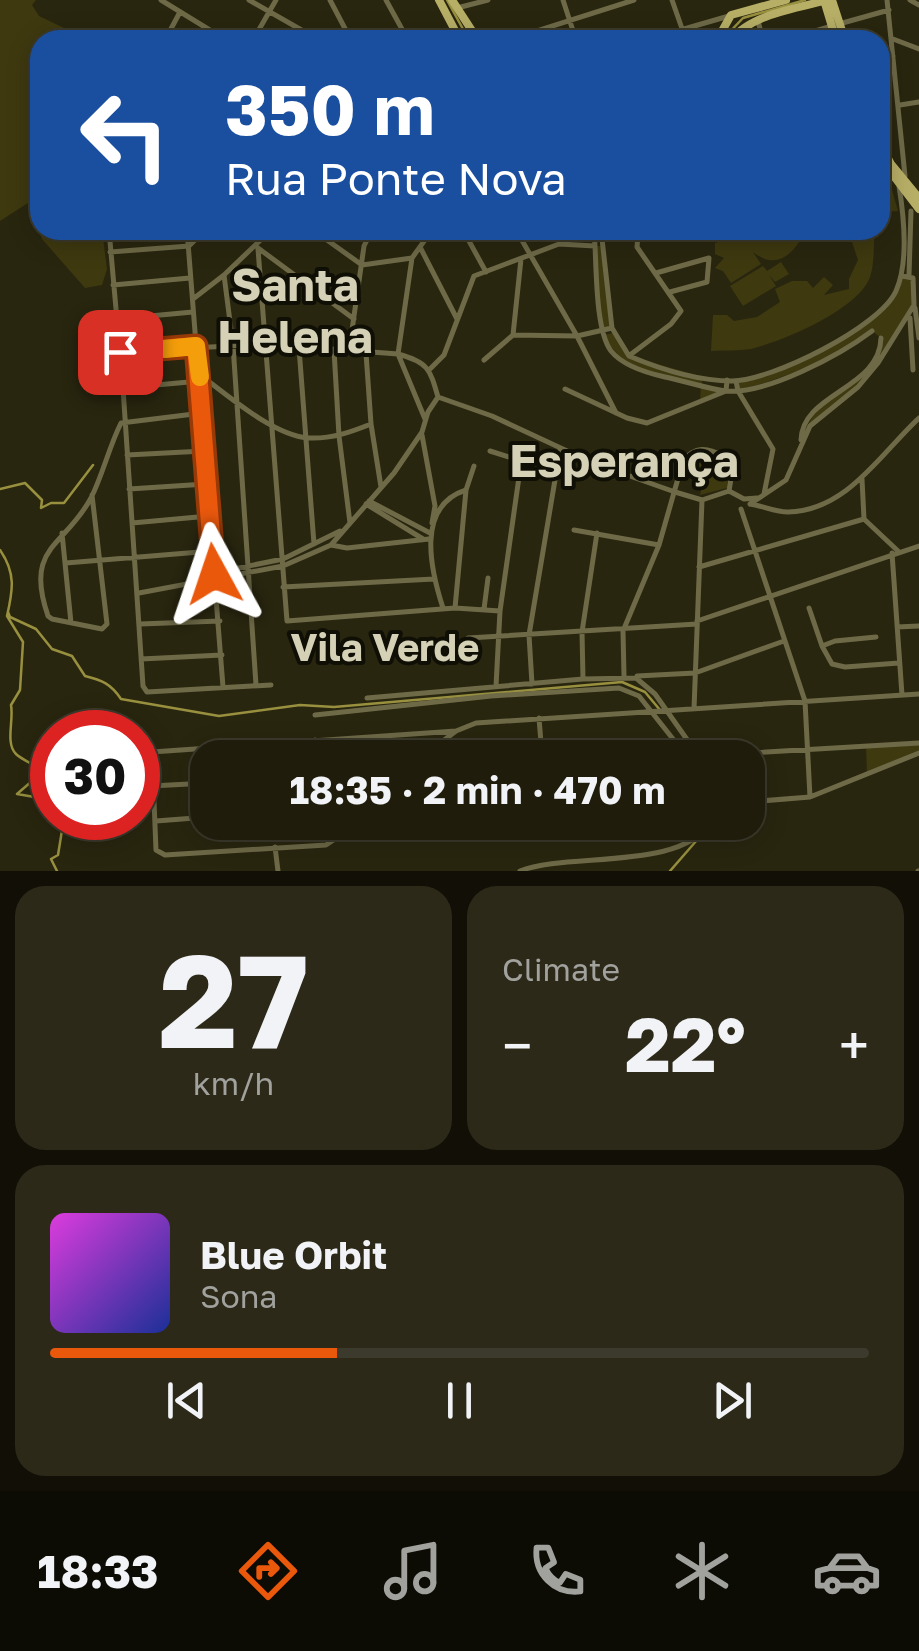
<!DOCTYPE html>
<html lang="en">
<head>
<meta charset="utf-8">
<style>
	body { margin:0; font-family:"Golos Text",sans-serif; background:#2c2919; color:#f1f3f6; height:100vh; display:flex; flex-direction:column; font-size:38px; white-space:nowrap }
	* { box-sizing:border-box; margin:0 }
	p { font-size:32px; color:#a1a19d }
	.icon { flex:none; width:55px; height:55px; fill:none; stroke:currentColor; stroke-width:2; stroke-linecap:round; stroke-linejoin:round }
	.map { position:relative; height:871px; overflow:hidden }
	.details { display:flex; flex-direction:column; gap:15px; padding:15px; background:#110f06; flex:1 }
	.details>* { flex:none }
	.hud { position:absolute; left:30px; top:30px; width:860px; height:210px; border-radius:30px; box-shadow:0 5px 25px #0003,0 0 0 2px #3c3a2c; background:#1a4fa0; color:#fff; overflow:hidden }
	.speed { position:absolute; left:30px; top:710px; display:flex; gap:20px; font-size:50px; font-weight:700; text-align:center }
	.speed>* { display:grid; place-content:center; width:130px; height:130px; border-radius:50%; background:#1f1c0b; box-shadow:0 5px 25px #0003,0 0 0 2px #3c3a2c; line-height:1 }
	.speed .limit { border:15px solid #d22; background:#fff; color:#111 }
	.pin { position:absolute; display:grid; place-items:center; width:85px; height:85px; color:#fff; margin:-42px; border-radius:20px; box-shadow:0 5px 15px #0006 }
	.me { position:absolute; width:110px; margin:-55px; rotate:355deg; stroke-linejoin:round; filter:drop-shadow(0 0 8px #0008) }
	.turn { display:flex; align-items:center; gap:35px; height:210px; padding:0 30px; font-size:45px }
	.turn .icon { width:130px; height:130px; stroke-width:2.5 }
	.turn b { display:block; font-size:70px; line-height:85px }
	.big { font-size:75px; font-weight:700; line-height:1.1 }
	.details .card { flex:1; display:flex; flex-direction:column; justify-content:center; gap:15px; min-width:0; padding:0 35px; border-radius:30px; background:#2c2919 }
	.details .dial { align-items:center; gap:0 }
	.dial b { font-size:130px; line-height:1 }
	.song { display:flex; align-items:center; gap:30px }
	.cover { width:120px; height:120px; border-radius:15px; background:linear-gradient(135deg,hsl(300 70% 55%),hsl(230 70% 35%)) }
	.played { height:10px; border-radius:5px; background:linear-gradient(90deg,#ea580c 35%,#3c3a2c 35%) }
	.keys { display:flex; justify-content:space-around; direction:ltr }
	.heat { display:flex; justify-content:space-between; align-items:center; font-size:55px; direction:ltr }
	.details .tiles { flex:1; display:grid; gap:15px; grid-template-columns:1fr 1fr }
	.card:last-child { grid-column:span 2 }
	.trip { position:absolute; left:190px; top:740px; width:575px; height:100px; border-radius:30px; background:#1f1c0b; box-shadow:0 5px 25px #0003,0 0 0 2px #3c3a2c; font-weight:700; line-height:100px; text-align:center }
	.tabs { display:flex; height:160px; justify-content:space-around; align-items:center; background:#0c0b04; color:#a1a19d }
	.tabs .icon { width:70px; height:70px }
	.tabs .selected { color:#ea580c }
	.tabs b { font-size:45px; color:#f1f3f6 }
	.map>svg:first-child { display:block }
	.green { fill:#3e390f }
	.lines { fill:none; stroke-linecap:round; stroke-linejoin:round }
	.stream { stroke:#98903f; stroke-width:2.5 }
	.minor { stroke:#6e6a48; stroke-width:5 }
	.major { stroke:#b7af66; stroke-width:8 }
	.route-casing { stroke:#983908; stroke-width:25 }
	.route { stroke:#ea580c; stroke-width:18 }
	.slow { stroke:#f59e0b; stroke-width:18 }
	.labels { text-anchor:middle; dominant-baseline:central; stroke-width:8; stroke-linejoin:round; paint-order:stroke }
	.neighbourhood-label { font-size:38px; font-weight:bold; fill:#d4d1b6; stroke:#100f06 }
	.district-label { font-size:45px; font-weight:bold; fill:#d4d1b6; stroke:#100f06 }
</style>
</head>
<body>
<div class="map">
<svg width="919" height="871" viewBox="0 0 919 871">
	<rect width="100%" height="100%" fill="#29260f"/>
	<path class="green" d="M0,0H36L32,5L39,16L89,40H40V230H102L107,269L102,285L85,288L42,239L28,203L0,221Z
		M880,177L892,190L898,211L880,212Z
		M755,230H805C795,254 777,271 753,252L761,264L731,283L723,271L715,268L724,258L715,254V243Z
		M848,230H875C873,245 875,262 870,277C858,310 783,341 751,349C738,351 724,350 711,351L713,315H727L734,321L757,317L780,302L775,289L792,281H807L813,288L824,277L833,285L824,295L849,289V279L858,260Z
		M595,246H602L612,328L602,330Z
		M781,262L789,274L775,282L769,275L776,286L743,306L730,286L763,266L767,271Z
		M902,276L913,279L914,305L864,381L828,408L804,437C814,392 868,390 881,338L872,331C830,360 787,377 738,391L736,381C787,367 843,347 882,310C891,301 896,287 902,276Z
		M613,333L629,356L703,377L701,386L726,391L700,401L701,385C665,376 621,372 604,335Z
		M704,450C724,457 730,467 727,488L700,495L704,478L681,472C685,459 691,454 704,450Z
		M919,743V753L867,774L866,746Z"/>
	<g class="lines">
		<path class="stream" d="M447,0L469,40
			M722,40L743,18L805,0
			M0,489L25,483L42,500L41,508L51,503H64L93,465
			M0,550C16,573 13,590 7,616L23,642L20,690L11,705C14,720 5,743 16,754C21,759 31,763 37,767L32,781L17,794L52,800
			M8,612L10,617L36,629L52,649L72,656L85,676C102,680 111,684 121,699L219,716L300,705L334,707L622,682L645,692L660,710
			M57,871L51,859L58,855L64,818
			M670,871L697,840"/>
		<path class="minor" d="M161,0L226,40
			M249,0L319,40
			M330,0L351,40
			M386,0L408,40
			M563,0L576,40
			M672,0L686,40
			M887,0L905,176
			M910,0L919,5
			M457,8L488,0
			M758,21L763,40
			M839,24L889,10
			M893,39L919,49
			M165,40L180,12
			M253,40L276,0
			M450,40L468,29
			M508,40L634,0
			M646,40L729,16
			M785,40L832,26
			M880,60L893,56
			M900,105L919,102
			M109,230L123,388L143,686L147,692L271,685
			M187,230L223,687
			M313,230L362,265L412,258L432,230
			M463,230L486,272
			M516,230L577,336L616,413
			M594,230C597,260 594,328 611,351C623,366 647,373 665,377C685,381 705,388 725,391C766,395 840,355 872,331
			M601,230L612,328L629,356C660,369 698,381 732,381C771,381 880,327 896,291C909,262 904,217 899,186
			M420,247L457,319
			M258,248L354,319
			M258,249L287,621L455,608L500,611
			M110,252L189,246L205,230
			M412,258L398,354L425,419
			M656,273L709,258L707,282L670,292
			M224,275L233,345L256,685
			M909,275L911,211
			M113,285L190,278
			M193,299L224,275L271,230
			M915,308L919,338
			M910,318L913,370
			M117,319L193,312
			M513,335L521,259
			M299,348L314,544
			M334,350L339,436L350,523
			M349,351L364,246L372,230
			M120,352L265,344L398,354C428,362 430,369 438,397
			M366,353L371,424L381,487
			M630,355L671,324L681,311L637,247L638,235L645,230
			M484,360L513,335L577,336L612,328
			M430,369L444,355L474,276L559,244L595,246
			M199,374C227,395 274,436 309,438C332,439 351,432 371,424
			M736,381L738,391L773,449L764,494
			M123,388L200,381
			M565,389L627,418L647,423L726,391L727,380
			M438,397L492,416L593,463L675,492L702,500L729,491L744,499L757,498
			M422,435L435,506L432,523
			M801,440C802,393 880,389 881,338
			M490,451L555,472
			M127,455L204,451
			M862,479L864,519L898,551
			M129,489L206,484
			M92,495L107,624L102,629L52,619L48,616C24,546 64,548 91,498C103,474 109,447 121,423L202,413
			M369,501L430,533
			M366,504L423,539
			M750,504L786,480L810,426L858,387L878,363L914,305L913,278L902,276
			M750,504C763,506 776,512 788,512C847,511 881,453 919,418
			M741,509L805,701L810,797
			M132,523L209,516
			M574,530L659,545
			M62,533L71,623
			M331,545L347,548L429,539
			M892,553L902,695
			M66,563L212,551
			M699,567L864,519
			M214,573L283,559L340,531
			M283,587L434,579
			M139,593L283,566L331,545L394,473L422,432L428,412L438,397
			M443,608C431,571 415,506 466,490
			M455,608L466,490L474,466
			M809,608L822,646L832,664L845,667L899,663
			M484,609L488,578
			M697,621L919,546
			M140,624L220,621
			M897,627L919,626
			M468,638L697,624
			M822,646L835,641L876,637
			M141,659L222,655
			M624,676L623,631L659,545L683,461C695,446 707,447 723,456L732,472L729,491
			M637,676L695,673L784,641
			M583,679L582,632L597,533
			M532,684L529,635L560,450
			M496,686L500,611L521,463
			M367,698L583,679L636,678L655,694L700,758
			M694,709L702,500
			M315,715L491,696L619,688L639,696L688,758
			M539,718L542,755
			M456,731L152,752L156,850L165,855L326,845L338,837L551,822
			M315,740L317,758
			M700,756L919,743
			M421,758L456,731L476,723L919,694
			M485,758L681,747
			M151,786L208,783
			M748,802L810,797L919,753
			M156,821L208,817
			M336,822L338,837
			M699,834L703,822
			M275,847L278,871
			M520,871C566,852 683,871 710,822
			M918,871H919"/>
		<path class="major" d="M439,0L460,40
			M452,0L478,40
			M824,0L836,40
			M832,0L845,40
			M717,40L731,15L786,0
			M731,40C751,14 798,8 828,0
			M880,143L891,164L919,198
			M880,158L919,209"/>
	</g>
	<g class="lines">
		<defs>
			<path id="route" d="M120,352L196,346L214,574"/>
		</defs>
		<use href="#route" class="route-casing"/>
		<use href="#route" class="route"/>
		<path class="slow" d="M165,349L196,346L200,377"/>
	</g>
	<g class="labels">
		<g class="neighbourhood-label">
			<text x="385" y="646">Vila Verde</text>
		</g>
		<g class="district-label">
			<text x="295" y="284">Santa<tspan x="295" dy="52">Helena</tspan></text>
			<text x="624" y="460">Esperança</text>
		</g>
	</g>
</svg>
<div class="speed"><div class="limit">30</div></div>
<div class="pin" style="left:120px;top:352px;background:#d93025"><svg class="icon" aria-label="arrive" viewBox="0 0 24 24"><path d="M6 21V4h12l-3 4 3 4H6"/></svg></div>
<svg class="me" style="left:214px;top:574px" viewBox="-20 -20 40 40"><path d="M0-17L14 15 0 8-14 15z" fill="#ea580c" stroke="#fff" stroke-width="4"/></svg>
<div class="trip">18:35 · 2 min · 470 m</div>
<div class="hud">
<div class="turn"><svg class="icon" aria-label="left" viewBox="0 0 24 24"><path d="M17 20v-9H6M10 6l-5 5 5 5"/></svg><div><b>350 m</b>Rua Ponte Nova</div></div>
</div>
</div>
<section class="details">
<div class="tiles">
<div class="card dial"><b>27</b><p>km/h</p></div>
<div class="card"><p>Climate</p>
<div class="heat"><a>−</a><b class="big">22°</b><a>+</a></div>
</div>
<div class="card">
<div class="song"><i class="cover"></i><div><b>Blue Orbit</b><p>Sona</p></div></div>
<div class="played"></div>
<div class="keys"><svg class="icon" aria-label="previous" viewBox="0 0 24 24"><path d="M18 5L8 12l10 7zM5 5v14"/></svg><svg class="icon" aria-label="pause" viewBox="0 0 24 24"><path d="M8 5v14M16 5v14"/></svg><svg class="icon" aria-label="next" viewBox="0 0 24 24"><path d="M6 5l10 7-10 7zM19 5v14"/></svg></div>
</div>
</div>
</section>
<nav class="tabs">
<b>18:33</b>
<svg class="icon selected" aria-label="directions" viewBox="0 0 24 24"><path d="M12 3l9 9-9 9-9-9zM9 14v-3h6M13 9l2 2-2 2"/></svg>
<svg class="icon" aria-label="music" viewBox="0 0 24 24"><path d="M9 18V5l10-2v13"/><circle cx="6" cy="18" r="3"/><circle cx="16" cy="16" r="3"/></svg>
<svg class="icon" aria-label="phone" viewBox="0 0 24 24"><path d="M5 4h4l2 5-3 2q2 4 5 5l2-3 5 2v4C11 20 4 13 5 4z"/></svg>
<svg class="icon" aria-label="climate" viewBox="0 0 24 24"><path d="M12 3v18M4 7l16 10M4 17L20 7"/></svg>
<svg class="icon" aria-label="car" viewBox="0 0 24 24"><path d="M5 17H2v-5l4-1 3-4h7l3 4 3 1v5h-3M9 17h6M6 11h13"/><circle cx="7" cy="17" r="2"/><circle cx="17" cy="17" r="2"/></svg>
</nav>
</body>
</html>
